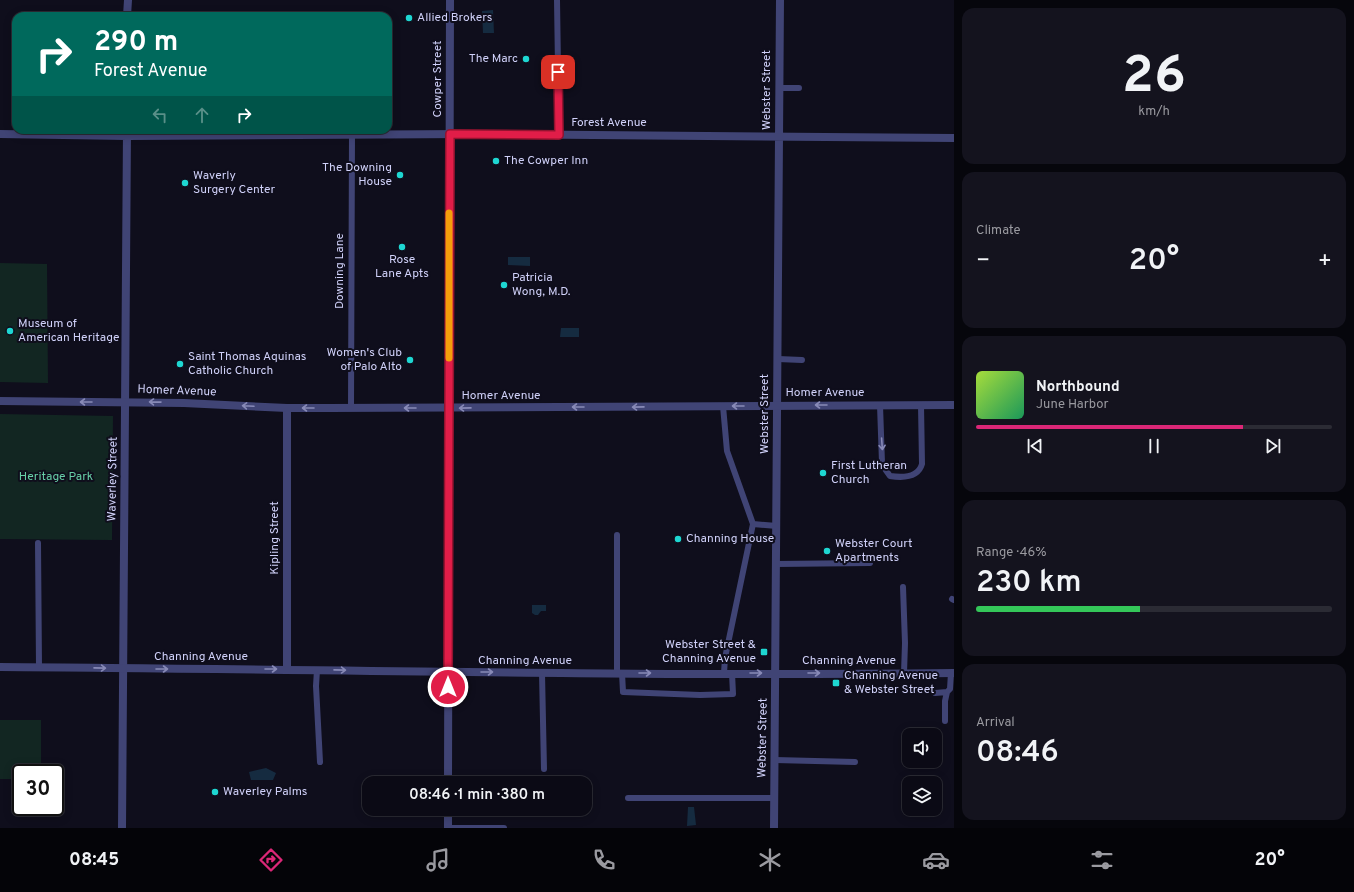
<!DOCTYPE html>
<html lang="en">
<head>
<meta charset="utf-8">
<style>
	body { margin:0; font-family:Overpass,sans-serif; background:#14131e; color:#f1f3f6; height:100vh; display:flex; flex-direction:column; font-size:15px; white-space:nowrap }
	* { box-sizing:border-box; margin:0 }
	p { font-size:13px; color:#9a9aa0 }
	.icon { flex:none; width:22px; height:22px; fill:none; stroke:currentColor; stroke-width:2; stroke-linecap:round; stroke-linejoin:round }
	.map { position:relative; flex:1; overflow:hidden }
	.details { display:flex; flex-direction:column; gap:8px; padding:8px; background:#06060c; width:400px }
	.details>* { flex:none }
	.banner { position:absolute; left:12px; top:12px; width:380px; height:122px; border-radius:12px; box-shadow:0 2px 10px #0003,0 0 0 1px #2b2b34; background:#00695c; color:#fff; overflow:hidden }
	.fabs { position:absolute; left:902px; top:728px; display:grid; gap:8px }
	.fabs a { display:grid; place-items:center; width:40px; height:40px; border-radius:8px; background:#0b0a15; box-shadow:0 2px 10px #0003,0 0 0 1px #2b2b34; font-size:20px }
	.speed { position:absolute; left:12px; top:764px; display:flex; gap:8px; font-size:20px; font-weight:700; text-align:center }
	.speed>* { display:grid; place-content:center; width:52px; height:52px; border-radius:50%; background:#0b0a15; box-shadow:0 2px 10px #0003,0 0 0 1px #2b2b34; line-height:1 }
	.speed .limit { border:2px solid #111; border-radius:6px; background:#fff; color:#111 }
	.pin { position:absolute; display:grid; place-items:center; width:34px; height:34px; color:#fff; margin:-17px; border-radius:8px; box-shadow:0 2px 6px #0006 }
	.me { position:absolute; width:44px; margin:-22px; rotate:0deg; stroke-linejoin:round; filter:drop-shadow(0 0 3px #0008) }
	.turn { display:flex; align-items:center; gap:14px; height:84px; padding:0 16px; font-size:18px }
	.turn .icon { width:52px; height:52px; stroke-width:2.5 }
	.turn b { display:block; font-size:28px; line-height:34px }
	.lanes { display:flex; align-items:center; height:38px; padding:0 16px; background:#0003; justify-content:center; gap:20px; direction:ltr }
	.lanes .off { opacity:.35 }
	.big { font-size:30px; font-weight:600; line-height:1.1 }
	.details .widget { flex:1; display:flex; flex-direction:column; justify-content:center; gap:6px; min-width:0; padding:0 14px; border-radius:12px; background:#14131e }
	.details .dial { align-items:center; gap:0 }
	.dial b { font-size:52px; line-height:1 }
	.song { display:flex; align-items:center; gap:12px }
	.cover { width:48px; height:48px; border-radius:6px; background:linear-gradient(135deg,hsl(80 70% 55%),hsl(150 70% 35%)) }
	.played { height:4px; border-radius:2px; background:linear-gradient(90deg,#db2777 75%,#2b2b34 75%) }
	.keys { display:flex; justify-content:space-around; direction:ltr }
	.heat { display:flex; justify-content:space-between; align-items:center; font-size:22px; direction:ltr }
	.charge { height:6px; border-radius:3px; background:linear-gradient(90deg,#34c759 46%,#2b2b34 0) }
	.trip { position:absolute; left:362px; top:776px; width:230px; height:40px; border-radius:12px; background:#0b0a15; box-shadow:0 2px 10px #0003,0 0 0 1px #2b2b34; font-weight:600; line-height:40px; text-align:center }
	.tab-bar { display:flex; height:64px; justify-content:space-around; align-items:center; background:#040408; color:#9a9aa0 }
	.tab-bar .icon { width:28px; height:28px }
	.tab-bar .on { color:#db2777 }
	.tab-bar b { font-size:18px; color:#f1f3f6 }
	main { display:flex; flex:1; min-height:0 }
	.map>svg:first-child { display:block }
	.green { fill:#122622 }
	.water { fill:#152b40 }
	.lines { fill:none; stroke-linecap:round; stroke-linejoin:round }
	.service { stroke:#404475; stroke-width:6 }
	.minor { stroke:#404475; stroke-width:8 }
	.tertiary { stroke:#404475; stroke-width:8 }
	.oneway { stroke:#888ab7 }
	.route-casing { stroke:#92132f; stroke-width:10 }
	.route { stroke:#e11d48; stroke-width:7 }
	.slow { stroke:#f59e0b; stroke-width:7 }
	.poi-dot { fill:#1ed7d2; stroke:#0f0e1c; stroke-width:1.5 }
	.labels { text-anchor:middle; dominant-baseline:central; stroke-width:4; stroke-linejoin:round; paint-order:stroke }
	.poi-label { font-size:12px; fill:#d0d1f9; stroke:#0f0e1c; text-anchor:start }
	.street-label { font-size:12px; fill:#d0d1f9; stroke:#0f0e1c }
	.park-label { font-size:12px; fill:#67cea7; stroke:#0f0e1c }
</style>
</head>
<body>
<main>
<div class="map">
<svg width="954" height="828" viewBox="0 0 954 828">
	<rect width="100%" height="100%" fill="#0f0e1c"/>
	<path class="green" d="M0,263L47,264L48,383L0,382Z
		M0,414L113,416L112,540L0,539Z
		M0,720H41V773H21V779H0Z"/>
	<path class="water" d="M493,10L494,33H483L482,11Z
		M508,257H530V266L508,265Z
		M561,328H579V337H560Z
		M532,605H546V611H541L538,615H535L532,613Z
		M266,768L276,773L273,780H251L249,772Z
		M688,807H694L696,825L687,826Z"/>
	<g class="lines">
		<path class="service" d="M557,0L559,135
			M779,88H799
			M778,359L802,360
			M880,405L882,463L885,469L890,476C903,478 918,478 922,464L921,405
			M723,406L727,451L753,524L777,526
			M351,408L352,134
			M38,543L39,667
			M776,564L870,563
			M903,587L905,643L904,673
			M952,599L954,600
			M317,670L316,686L320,762
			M542,673L544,769
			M617,673V535
			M622,673L623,692L700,695L733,694L732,673
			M724,673L725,658L753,524
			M935,693L947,692L950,689L951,673
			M945,721V701L947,692
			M775,760L855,762
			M628,798H774
			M448,828H504"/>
		<path class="minor" d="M127,16L128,0
			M0,134L127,136L468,134L954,138
			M287,408V669
			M448,783L450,0
			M122,828L127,130
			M448,828V809
			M774,828L780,0"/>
		<path class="tertiary" d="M0,401L184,403L287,408H329L954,405
			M0,667C318,669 636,677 954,673"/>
	</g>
	<defs><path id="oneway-shaft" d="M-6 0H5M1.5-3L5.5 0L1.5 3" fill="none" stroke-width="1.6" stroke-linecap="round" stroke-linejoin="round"/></defs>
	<g class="oneway">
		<use href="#oneway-shaft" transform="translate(86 402) rotate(-180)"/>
		<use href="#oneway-shaft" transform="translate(155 402) rotate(-179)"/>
		<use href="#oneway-shaft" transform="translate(821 405) rotate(180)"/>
		<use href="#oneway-shaft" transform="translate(248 406) rotate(-177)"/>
		<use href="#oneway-shaft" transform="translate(738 406) rotate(180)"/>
		<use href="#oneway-shaft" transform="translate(578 407) rotate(180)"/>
		<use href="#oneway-shaft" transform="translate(638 407) rotate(179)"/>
		<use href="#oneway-shaft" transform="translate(308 408) rotate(-180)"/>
		<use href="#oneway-shaft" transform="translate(410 408) rotate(-180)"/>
		<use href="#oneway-shaft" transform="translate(465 408) rotate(179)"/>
		<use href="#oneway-shaft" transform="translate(882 444) rotate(86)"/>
		<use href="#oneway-shaft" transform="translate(100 668) rotate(1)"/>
		<use href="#oneway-shaft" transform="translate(162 669)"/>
		<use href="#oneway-shaft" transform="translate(271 669)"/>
		<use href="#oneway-shaft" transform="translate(340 670) rotate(1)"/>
		<use href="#oneway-shaft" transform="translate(487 672)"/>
		<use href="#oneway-shaft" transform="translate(645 673)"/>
		<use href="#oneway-shaft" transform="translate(756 673)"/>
		<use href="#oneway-shaft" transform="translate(814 673)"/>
	</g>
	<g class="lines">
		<defs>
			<path id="route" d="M448,687L450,134L559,135L558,72"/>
		</defs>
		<use href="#route" class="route-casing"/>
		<use href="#route" class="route"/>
		<path class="slow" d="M449,358V213"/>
	</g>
	<g class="poi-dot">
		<circle cx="409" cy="18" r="4"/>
		<circle cx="526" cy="59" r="4"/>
		<circle cx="496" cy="161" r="4"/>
		<circle cx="400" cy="175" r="4"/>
		<circle cx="185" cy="183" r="4"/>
		<circle cx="402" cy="247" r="4"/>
		<circle cx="504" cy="285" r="4"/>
		<circle cx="10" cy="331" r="4"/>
		<circle cx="410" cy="360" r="4"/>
		<circle cx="180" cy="364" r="4"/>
		<circle cx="823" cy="473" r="4"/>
		<circle cx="678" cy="539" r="4"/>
		<circle cx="827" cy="551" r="4"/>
		<rect x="760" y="648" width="8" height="8" rx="2"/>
		<rect x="832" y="679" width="8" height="8" rx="2"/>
		<circle cx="215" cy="792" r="4"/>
	</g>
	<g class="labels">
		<g class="poi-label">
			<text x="417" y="18">Allied Brokers</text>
			<text x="518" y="59" text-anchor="end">The Marc</text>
			<text x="504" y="161">The Cowper Inn</text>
			<text x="392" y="168" text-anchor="end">The Downing<tspan x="392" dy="14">House</tspan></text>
			<text x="193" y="176">Waverly<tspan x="193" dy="14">Surgery Center</tspan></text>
			<text x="402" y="260" text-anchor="middle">Rose<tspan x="402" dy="14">Lane Apts</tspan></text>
			<text x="512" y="278">Patricia<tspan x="512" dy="14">Wong, M.D.</tspan></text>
			<text x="18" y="324">Museum of<tspan x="18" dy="14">American Heritage</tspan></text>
			<text x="402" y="353" text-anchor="end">Women's Club<tspan x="402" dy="14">of Palo Alto</tspan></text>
			<text x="188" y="357">Saint Thomas Aquinas<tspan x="188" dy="14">Catholic Church</tspan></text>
			<text x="831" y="466">First Lutheran<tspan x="831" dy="14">Church</tspan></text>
			<text x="686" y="539">Channing House</text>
			<text x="835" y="544">Webster Court<tspan x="835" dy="14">Apartments</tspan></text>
			<text x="756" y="645" text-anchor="end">Webster Street &amp;<tspan x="756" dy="14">Channing Avenue</tspan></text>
			<text x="844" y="676">Channing Avenue<tspan x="844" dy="14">&amp; Webster Street</tspan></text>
			<text x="223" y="792">Waverley Palms</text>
		</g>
		<g class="street-label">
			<text transform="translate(438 79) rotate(-90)">Cowper Street</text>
			<text transform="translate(767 90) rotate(-90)">Webster Street</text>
			<text x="609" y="123">Forest Avenue</text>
			<text transform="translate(340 271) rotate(-90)">Downing Lane</text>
			<text transform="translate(177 391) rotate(2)">Homer Avenue</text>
			<text x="825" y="393">Homer Avenue</text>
			<text x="501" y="396">Homer Avenue</text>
			<text transform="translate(765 414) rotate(-90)">Webster Street</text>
			<text transform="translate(113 479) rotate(-89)">Waverley Street</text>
			<text transform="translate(275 538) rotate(-90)">Kipling Street</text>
			<text x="201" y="657">Channing Avenue</text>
			<text x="525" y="661">Channing Avenue</text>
			<text x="849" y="661">Channing Avenue</text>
			<text transform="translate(763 738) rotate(-89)">Webster Street</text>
		</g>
		<g class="park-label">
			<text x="56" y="477">Heritage Park</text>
		</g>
	</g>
</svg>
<div class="fabs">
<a><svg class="icon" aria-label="sound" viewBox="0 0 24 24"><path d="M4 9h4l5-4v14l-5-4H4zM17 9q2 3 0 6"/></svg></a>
<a><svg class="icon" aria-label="layers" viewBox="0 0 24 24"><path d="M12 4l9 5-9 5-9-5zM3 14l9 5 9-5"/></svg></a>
</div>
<div class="speed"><div class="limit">30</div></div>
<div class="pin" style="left:558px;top:72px;background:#d93025"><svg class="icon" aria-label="arrive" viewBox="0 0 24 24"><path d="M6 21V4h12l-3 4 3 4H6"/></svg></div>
<svg class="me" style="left:448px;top:687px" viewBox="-20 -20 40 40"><circle r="17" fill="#e11d48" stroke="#fff" stroke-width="3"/><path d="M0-11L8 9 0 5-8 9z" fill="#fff"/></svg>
<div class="trip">08:46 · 1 min · 380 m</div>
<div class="banner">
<div class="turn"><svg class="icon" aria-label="right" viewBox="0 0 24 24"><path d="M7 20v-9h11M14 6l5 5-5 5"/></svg><div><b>290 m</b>Forest Avenue</div></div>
<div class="lanes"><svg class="icon off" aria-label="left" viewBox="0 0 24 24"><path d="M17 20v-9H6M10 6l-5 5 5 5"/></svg><svg class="icon off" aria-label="ahead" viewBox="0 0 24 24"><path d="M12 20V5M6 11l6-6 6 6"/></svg><svg class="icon" aria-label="right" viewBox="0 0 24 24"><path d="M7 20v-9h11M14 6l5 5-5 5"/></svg></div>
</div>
</div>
<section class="details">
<div class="widget dial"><b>26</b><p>km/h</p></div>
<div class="widget"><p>Climate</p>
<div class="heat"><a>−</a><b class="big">20°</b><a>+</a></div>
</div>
<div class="widget">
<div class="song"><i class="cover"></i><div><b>Northbound</b><p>June Harbor</p></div></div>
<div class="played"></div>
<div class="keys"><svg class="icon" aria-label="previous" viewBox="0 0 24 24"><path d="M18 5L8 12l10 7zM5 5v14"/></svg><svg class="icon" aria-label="pause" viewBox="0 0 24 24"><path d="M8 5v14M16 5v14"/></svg><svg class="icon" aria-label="next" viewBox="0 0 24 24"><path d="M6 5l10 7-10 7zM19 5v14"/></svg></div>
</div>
<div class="widget"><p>Range · 46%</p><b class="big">230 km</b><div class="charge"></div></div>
<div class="widget"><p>Arrival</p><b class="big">08:46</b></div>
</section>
</main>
<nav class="tab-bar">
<b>08:45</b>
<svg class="icon on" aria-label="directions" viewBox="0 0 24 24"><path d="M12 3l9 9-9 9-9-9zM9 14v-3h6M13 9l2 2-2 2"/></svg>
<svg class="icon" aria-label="music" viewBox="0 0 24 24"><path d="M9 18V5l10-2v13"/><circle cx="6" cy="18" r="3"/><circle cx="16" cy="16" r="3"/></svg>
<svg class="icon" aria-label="phone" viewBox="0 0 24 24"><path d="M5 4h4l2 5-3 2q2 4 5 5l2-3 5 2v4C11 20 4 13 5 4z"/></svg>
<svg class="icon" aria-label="climate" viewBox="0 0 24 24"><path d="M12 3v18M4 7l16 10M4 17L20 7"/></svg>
<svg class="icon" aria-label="car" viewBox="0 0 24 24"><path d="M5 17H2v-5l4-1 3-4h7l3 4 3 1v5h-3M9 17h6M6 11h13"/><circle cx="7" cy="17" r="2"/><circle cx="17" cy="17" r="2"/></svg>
<svg class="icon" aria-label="filters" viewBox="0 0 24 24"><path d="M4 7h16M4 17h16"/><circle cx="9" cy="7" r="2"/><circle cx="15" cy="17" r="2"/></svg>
<b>20°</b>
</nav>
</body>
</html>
